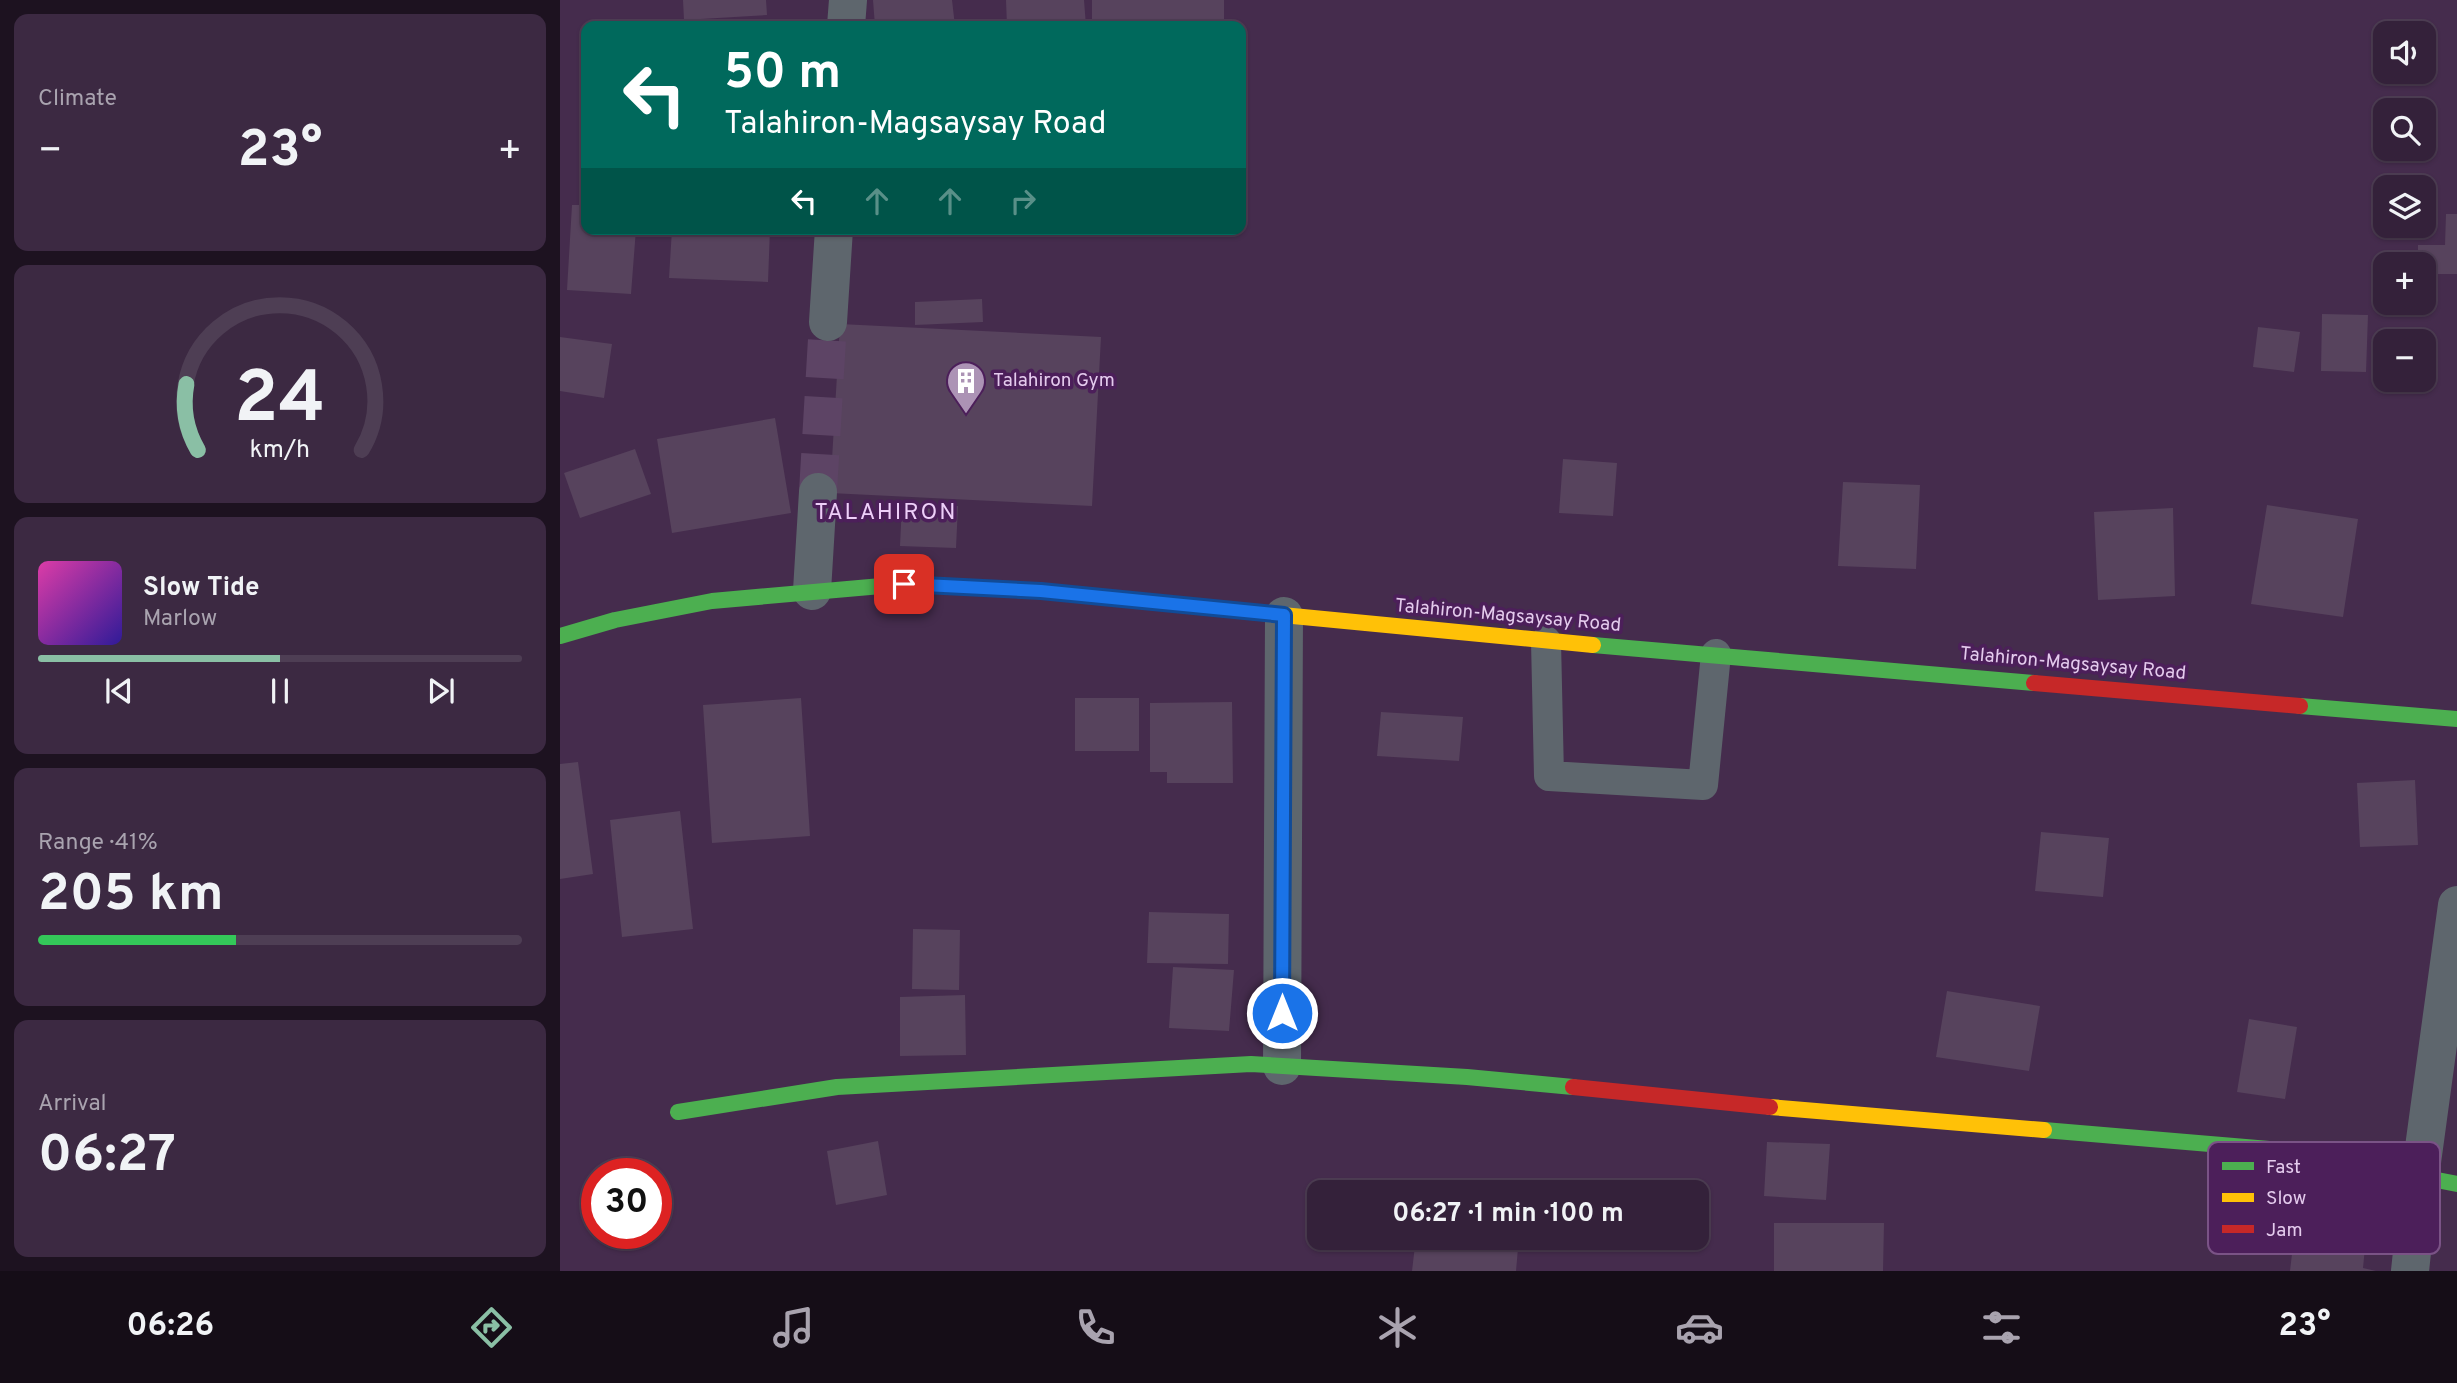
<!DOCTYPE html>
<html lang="en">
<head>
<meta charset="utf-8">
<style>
	body { margin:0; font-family:Overpass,sans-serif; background:#3c2942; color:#f1f3f6; height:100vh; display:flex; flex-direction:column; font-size:26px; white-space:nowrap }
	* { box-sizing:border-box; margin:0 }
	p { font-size:23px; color:#a9a3af }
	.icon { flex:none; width:38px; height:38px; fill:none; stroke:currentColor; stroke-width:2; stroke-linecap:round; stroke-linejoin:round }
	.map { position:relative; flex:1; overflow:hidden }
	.side { display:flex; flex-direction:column; gap:14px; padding:14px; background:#1d1220; width:560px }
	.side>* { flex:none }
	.hud { position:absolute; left:21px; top:21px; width:665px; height:214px; border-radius:14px; box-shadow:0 2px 5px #0004,0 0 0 2px #4e3e54; background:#00695c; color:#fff; overflow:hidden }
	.tools { position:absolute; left:1813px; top:21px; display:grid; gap:14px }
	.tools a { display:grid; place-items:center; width:63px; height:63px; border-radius:14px; background:#34213a; box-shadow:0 2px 5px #0004,0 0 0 2px #4e3e54; font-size:35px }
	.speed { position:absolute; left:21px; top:1158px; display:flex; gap:14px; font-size:35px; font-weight:700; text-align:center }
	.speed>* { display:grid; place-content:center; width:91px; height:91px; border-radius:50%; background:#34213a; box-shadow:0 2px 5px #0004,0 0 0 2px #4e3e54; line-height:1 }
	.speed .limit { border:10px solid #d22; background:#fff; color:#111 }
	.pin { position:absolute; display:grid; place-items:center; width:60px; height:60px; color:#fff; margin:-30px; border-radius:14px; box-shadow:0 4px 10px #0006 }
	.me { position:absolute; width:77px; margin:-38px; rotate:0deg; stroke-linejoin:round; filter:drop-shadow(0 0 5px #0008) }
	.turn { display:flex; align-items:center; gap:24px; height:147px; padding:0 28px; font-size:32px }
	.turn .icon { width:91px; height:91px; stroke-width:2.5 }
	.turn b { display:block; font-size:49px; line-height:60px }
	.lanes { display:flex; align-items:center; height:66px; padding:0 28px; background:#0003; justify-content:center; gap:35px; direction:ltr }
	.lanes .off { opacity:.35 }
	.big { font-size:52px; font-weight:700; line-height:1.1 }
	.side .widget { flex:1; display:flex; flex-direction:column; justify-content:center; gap:10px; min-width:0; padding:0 24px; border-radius:14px; background:#3c2942 }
	.side .dial { align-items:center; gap:0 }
	.dial svg { height:182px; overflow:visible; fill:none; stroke:#4e3e54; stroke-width:7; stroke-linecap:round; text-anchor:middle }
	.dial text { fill:#f1f3f6; stroke:none }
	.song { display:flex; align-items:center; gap:21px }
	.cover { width:84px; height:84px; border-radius:10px; background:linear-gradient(135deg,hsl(320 70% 55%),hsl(250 70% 35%)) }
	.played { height:7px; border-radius:4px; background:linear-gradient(90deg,#8abfa5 50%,#4e3e54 50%) }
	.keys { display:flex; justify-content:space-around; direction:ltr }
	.heat { display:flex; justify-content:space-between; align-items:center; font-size:38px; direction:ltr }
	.charge { height:10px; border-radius:5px; background:linear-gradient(90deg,#34c759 41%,#4e3e54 0) }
	.trip { position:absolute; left:747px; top:1180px; width:402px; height:70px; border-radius:14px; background:#34213a; box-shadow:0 2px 5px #0004,0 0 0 2px #4e3e54; font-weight:700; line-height:70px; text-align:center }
	.dock { display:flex; height:112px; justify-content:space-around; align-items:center; background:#150d17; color:#a9a3af }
	.dock .icon { width:49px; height:49px }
	.dock .on { color:#8abfa5 }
	.dock b { font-size:32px; color:#f1f3f6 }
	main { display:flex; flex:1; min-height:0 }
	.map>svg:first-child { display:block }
	.building { fill:#57435d }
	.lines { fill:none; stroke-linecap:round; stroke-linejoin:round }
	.street-tunnel { stroke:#5d4465; stroke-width:38; stroke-dasharray:38 19; stroke-linecap:butt }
	.lane { stroke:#5e666d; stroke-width:30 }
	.street { stroke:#5e666d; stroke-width:38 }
	.fast { stroke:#4caf50; stroke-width:16 }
	.slow { stroke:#ffc107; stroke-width:16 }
	.jam { stroke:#c62828; stroke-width:16 }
	.route-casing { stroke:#114b97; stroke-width:18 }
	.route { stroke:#1a73e8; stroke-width:12 }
	.labels { text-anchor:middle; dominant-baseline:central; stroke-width:7; stroke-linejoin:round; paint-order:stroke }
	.poi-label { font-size:19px; fill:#e4cbed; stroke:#4c1f5a; text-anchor:start }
	.street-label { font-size:19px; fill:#e4cbed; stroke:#4c1f5a }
	.quarter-label { font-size:23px; letter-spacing:2px; fill:#eecff9; stroke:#4c1f5a }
	.key { fill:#4c1f5a; stroke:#7a5386; stroke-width:2 }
	.key-label { font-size:19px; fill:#e4cbed }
</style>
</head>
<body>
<main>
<section class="side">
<div class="widget"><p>Climate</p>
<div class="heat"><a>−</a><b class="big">23°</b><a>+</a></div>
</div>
<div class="widget dial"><svg viewBox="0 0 100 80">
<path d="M14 69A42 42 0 1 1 86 69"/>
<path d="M14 69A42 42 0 0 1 9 40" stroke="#8abfa5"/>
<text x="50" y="56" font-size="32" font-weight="700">24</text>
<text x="50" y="72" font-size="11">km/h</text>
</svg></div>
<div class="widget">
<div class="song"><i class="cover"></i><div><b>Slow Tide</b><p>Marlow</p></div></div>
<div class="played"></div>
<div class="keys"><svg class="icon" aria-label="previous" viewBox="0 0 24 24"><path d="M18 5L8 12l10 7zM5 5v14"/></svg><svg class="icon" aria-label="pause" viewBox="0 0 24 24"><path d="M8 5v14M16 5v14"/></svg><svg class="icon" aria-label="next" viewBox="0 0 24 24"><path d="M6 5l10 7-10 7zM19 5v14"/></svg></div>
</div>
<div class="widget"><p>Range · 41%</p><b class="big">205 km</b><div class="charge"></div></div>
<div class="widget"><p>Arrival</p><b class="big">06:27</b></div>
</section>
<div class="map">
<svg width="1897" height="1271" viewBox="0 0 1897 1271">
	<rect width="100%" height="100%" fill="#452c4d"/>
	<path class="building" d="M123,0H206L207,15L124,20Z
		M313,0H392L395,26H315Z
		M446,0H524L526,26H447Z
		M532,0H664V26H532Z
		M12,205H26V229H76L71,294L7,290Z
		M1886,214H1897V274H1864V264H1858V245H1885Z
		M112,229H210L208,282L109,278Z
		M422,299L423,322L355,325V302Z
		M1762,314L1808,315L1806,372L1761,371Z
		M280,324L541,337L532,506L270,493Z
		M1698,327L1740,332L1734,372L1693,367Z
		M0,337L52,344L44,398L0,391Z
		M215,418L231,513L112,533L97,439Z
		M75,449L91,494L20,518L4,473Z
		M1003,459L1057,463L1053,516L999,513Z
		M1283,482L1360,485L1356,569L1278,566Z
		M342,504L398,506L396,548L340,546Z
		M1707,505L1798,519L1783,617L1691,604Z
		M1613,508L1615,596L1538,600L1534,512Z
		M241,698L250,836L152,843L143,705Z
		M515,698H579V751H515Z
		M672,702L673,783H607V772H590V703Z
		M821,712L903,717L899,761L817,756Z
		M18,762L33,874L0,879V764Z
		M1855,780L1858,845L1800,847L1797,783Z
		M120,811L133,929L62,937L50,820Z
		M1481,832L1549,838L1543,897L1475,891Z
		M589,912L669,914L668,964L587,963Z
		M353,929L400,930L399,990L352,989Z
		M613,967L674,970L669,1031L609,1028Z
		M1387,991L1480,1006L1469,1071L1376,1057Z
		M405,995L406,1055L340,1056V997Z
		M1689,1019L1737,1027L1725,1099L1677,1092Z
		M318,1141L327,1195L276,1205L267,1151Z
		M1207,1142L1270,1144L1266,1200L1204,1196Z
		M1736,1219L1807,1227L1803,1268L1816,1271H1730Z
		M1214,1223H1324L1323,1271H1214Z
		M856,1237H959L956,1271H852Z"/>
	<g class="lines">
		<path class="street-tunnel" d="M258,492L268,322"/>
		<path class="lane" d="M986,641L989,776L1143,785L1156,654"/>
		<path class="street" d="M286,26L288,0
			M268,322L274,229
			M252,591L258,492
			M722,1066L724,616
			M1850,1271L1860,1177L1897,905"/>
		<path class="fast" d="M0,636L55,620L152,601L344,584L481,591L712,614
			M1033,645L1474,683
			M1740,706L1897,719
			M118,1112L277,1087L691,1064L907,1077L1013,1087
			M1484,1130L1721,1150L1897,1184"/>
		<path class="slow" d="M712,614L1033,645
			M1210,1107L1484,1130"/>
		<path class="jam" d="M1474,683L1740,706
			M1013,1087L1210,1107"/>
	</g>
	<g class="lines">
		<defs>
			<path id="route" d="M344,584L481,591L724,615L722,1013"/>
		</defs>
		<use href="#route" class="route-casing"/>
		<use href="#route" class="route"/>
	</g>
	<defs>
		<symbol id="building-pin" viewBox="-11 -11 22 30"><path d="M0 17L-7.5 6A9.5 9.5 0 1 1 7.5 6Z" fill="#ac93b5" stroke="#4c1f5a"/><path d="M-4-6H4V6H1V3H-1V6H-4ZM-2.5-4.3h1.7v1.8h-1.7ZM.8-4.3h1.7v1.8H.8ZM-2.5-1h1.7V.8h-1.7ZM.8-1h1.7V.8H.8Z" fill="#fff"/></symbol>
	</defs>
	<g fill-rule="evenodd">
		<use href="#building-pin" x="384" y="359" width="44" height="60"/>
	</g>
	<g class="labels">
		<g class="poi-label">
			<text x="433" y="381">Talahiron Gym</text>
		</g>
		<g class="street-label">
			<text transform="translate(948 616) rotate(5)">Talahiron-Magsaysay Road</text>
			<text transform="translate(1513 664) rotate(5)">Talahiron-Magsaysay Road</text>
		</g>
		<g class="quarter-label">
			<text x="326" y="513">TALAHIRON</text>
		</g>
	</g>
	<rect x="1648" y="1142" width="232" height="112" rx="10" class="key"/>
	<rect x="1662" y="1162" width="32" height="8" fill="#4caf50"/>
	<rect x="1662" y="1193" width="32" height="9" fill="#ffc107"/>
	<rect x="1662" y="1225" width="32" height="8" fill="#c62828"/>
	<g class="key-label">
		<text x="1706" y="1173">Fast</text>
		<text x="1706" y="1204">Slow</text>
		<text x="1706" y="1236">Jam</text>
	</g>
</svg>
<div class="tools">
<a><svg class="icon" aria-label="sound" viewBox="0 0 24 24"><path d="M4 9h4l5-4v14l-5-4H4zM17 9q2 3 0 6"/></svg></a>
<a><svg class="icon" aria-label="search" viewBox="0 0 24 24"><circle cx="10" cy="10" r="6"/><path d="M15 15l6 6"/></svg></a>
<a><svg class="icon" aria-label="layers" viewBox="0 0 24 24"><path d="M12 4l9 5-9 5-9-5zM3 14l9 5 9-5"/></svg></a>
<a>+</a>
<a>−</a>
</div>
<div class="speed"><div class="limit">30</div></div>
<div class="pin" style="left:344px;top:584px;background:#d93025"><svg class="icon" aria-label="arrive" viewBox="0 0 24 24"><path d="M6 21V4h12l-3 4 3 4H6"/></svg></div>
<svg class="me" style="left:722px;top:1013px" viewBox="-20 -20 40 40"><circle r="17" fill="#1a73e8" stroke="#fff" stroke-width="3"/><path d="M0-11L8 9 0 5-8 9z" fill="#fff"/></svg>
<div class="trip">06:27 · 1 min · 100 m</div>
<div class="hud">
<div class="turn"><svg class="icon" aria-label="left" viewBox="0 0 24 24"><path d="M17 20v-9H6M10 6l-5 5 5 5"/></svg><div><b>50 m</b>Talahiron-Magsaysay Road</div></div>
<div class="lanes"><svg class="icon" aria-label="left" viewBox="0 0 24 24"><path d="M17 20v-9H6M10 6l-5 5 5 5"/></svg><svg class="icon off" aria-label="ahead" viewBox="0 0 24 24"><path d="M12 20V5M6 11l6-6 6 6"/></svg><svg class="icon off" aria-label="ahead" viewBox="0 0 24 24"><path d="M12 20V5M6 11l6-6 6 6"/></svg><svg class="icon off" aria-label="right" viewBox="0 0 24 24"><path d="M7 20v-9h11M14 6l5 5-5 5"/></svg></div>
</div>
</div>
</main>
<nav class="dock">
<b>06:26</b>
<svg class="icon on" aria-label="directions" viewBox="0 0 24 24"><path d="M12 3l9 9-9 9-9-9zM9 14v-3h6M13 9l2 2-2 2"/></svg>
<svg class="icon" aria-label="music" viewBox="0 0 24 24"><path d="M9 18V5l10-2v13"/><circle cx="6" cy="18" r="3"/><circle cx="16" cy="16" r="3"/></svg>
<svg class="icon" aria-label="phone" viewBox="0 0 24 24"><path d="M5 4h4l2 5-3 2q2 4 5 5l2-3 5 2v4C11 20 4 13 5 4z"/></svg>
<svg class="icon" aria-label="climate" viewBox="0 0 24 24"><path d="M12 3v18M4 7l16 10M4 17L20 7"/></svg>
<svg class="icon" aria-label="car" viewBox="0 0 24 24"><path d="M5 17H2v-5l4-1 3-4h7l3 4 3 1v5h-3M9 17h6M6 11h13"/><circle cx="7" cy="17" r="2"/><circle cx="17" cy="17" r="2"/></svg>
<svg class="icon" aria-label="filters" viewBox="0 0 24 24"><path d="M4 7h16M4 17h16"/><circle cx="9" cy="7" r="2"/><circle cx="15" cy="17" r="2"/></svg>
<b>23°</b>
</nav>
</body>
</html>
